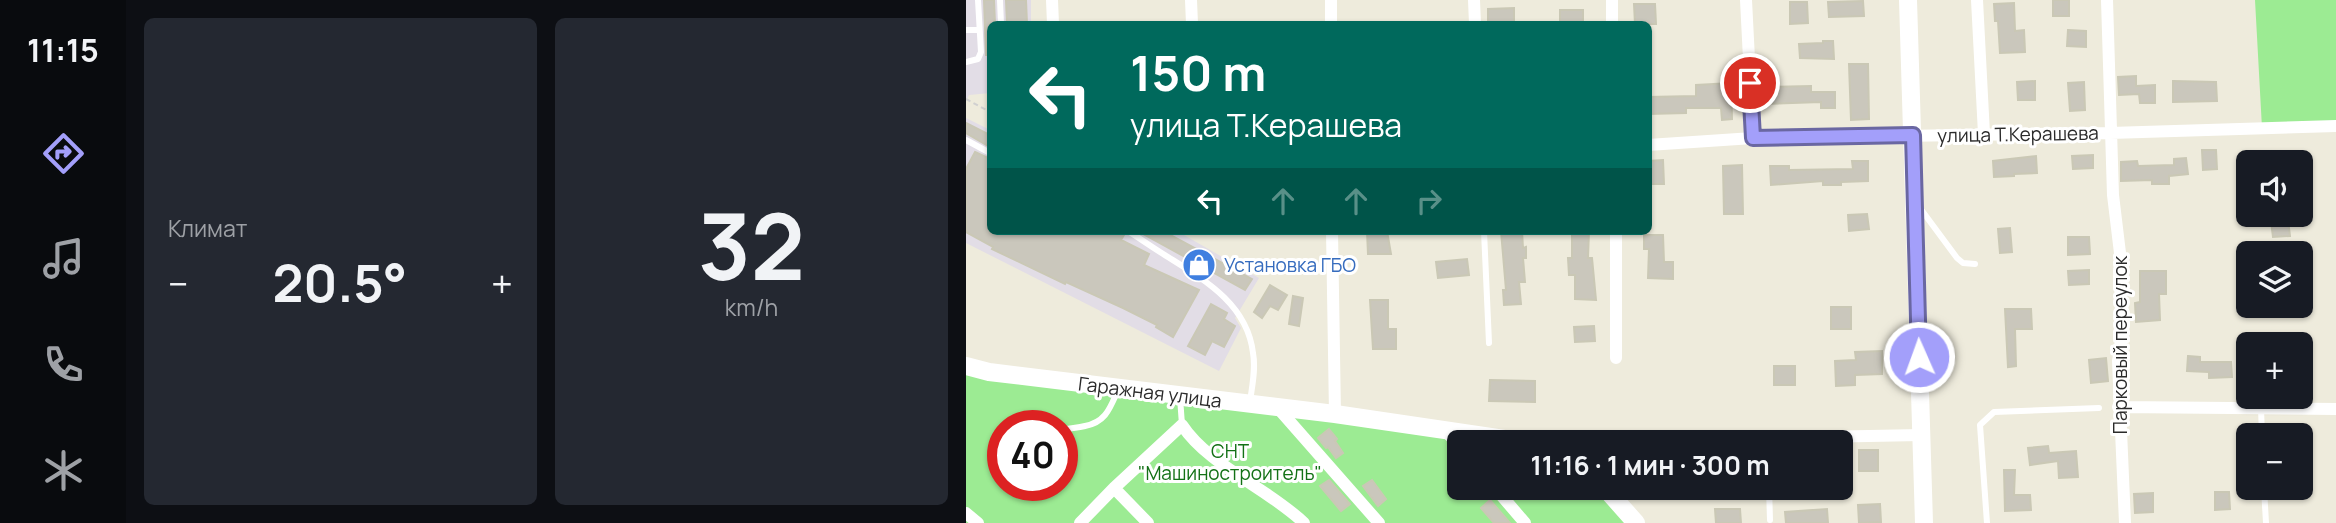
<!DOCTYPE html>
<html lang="ru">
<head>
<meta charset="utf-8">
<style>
	body { margin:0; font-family:Manrope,sans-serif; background:#242831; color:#f1f3f6; height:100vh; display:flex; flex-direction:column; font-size:26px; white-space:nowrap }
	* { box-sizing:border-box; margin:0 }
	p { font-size:23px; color:#9ea1a6 }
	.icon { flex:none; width:38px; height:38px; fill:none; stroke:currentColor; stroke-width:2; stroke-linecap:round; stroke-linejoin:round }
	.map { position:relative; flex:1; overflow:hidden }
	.side { display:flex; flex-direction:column; gap:18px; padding:18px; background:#0d0f14; width:840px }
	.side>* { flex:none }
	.guide { position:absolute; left:21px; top:21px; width:665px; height:214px; border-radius:10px; box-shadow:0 2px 5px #0004; background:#00695c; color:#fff; overflow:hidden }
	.buttons { position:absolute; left:1270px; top:150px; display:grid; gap:14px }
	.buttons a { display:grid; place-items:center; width:77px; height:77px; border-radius:10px; background:#171b24; box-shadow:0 2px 5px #0004; font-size:35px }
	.speed { position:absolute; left:21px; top:410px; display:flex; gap:14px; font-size:35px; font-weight:700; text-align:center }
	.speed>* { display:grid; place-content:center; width:91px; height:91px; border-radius:50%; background:#171b24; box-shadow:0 2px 5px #0004; line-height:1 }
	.speed .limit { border:10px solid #d22; background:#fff; color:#111 }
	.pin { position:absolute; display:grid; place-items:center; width:60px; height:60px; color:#fff; margin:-30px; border:4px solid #fff; border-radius:50%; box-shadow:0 2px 7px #0007 }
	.me { position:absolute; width:77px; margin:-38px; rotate:358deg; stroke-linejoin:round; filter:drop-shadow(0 0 5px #0008) }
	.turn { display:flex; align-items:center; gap:24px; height:147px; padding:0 28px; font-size:32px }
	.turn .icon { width:91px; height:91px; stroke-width:2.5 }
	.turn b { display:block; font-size:49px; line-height:60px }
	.lanes { display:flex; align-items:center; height:66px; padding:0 28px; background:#0003; justify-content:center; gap:35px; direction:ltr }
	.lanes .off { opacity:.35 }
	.big { font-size:52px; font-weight:700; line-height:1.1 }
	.side .card { flex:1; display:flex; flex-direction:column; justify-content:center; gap:10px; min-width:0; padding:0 24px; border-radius:10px; background:#242831 }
	.side .dial { align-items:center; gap:0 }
	.dial b { font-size:91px; line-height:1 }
	.heat { display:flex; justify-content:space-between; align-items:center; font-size:38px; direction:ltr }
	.side .tiles { flex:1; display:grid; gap:18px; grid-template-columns:repeat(2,1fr) }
	.trip { position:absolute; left:481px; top:430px; width:406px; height:70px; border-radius:10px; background:#171b24; box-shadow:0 2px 5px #0004; font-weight:700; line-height:70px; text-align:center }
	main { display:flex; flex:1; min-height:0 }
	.tabs { display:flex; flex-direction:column; width:126px; justify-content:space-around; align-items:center; background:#090b0e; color:#9ea1a6 }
	.tabs .icon { width:49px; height:49px }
	.tabs .active { color:#a39ffa }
	.tabs b { font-size:32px; color:#f1f3f6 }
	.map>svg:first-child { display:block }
	.industrial { fill:#e2dde6 }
	.green { fill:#9ceb93; fill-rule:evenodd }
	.building { fill:#cac7bc; stroke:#cac8b5; stroke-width:2 }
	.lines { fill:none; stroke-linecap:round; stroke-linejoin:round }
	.path { stroke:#d0d0d0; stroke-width:2; stroke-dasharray:5 3.5; stroke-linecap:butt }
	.lane { stroke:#fff; stroke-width:6 }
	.street { stroke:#fff; stroke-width:12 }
	.secondary { stroke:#fff; stroke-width:18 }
	.route-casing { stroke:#6a67a2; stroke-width:18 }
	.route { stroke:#a39ffa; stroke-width:12 }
	.labels { text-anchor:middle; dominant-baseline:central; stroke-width:6; stroke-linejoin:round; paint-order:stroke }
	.street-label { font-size:19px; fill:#2b2b2b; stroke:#fff }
	.shop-label { font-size:19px; fill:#366cbe; stroke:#fff; text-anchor:start }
	.park-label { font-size:19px; fill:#137116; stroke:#fff }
</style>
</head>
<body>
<main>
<nav class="tabs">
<b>11:15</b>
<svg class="icon active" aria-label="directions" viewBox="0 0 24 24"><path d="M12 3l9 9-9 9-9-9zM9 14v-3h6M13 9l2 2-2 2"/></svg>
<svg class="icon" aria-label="music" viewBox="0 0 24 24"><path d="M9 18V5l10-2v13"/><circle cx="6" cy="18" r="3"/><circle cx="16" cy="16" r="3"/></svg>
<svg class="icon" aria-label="phone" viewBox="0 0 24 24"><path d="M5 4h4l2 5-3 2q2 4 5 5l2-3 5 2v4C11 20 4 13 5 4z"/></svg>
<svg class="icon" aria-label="climate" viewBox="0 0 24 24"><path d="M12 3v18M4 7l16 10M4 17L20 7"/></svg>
</nav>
<section class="side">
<div class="tiles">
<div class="card"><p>Климат</p>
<div class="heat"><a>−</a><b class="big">20.5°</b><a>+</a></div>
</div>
<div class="card dial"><b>32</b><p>km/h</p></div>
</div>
</section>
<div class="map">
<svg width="1370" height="523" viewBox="0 0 1370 523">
	<rect width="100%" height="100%" fill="#eeebdc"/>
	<path class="industrial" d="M0,0H65V24H24V93L3,95L0,101Z
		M0,118L24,130V231H211L293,278L269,318L275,328L253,371L0,243Z"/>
	<path class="green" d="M1289,0H1370V126L1296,128Z
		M0,366L567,443H494V488H639L670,523H0ZM37,425H96V485H37Z"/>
	<path class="building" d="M18,0H28L29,24H24V55H20Z
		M40,0H60L61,24H41Z
		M1087,0H1103V16H1087Z
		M897,1L898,16L863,17L862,2Z
		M824,2H841L842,23L824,24Z
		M1048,3L1049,31L1058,30L1059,52L1034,53L1032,21H1029L1028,4Z
		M668,4H689L690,24H669Z
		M548,8V24H522V9Z
		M594,10H617V24H594Z
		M1102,30L1120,31V47L1101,46Z
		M857,41H867L868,59L834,58L833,44L857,43Z
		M883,64H902L903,119L885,120Z
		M1170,76V86L1189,85V103H1174L1173,94L1153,95L1152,77Z
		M1069,81V100H1052L1051,82Z
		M1207,81L1250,82L1251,101L1207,102Z
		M1118,82L1119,110L1104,111L1102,83Z
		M765,83L766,119L756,120L755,108H720V113L682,114V97L730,96V85Z
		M845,86V92H869V108H855V102L797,104V87Z
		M0,123L24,135V147L0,133Z
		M1236,150H1250L1251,169L1237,170Z
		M9,152L24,159V231H156L158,235L155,240L183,254L178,265L233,290L207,337L190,327L191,325L157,308L100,282L99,284L26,249L27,247L0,232V169Z
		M1127,155V168L1107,169L1106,156Z
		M1070,156L1071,173L1048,174V176L1028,177L1027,161Z
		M1220,158L1222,174L1203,176V184H1186V180L1155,181V162L1171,161L1172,166L1208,165V159Z
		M697,160L698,184H682V161Z
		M886,161H902V181L875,182V185H857V181L805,185L804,166H823V170L887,169Z
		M776,165L777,214H758L757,166Z
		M901,214L903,229L883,231L882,215Z
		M1322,220L1324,236L1307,237L1305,221Z
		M1044,228L1046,252L1034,253L1032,229Z
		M172,231H197L286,279L279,290Z
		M401,231H421L425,254H402Z
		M535,231H556L557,248L560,247V258H557L559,282H553L555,304L538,305L537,290H540Z
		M606,231H623L622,258H626L630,300L609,299V275H603L602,258H606Z
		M678,235H697L698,262H707V279L682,278L683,249H678Z
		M1102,237H1123L1124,254L1102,255Z
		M501,259L503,275L472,278L470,262Z
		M1123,270V284L1103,285L1102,271Z
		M1174,271H1200V294H1193L1194,320L1170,322L1169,303L1174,302Z
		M304,285L321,295L312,310L304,306L296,318L288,312Z
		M327,296L337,298L333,326L323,324Z
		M404,300H422V329H430V349H407Z
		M245,304L261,313L258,319L269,326L258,347L246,341L239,355L222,346Z
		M865,307H885V329H865Z
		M1039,309H1065L1066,329H1049L1050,366L1042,367Z
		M628,326L629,341L609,342L608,327Z
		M916,351V374L889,375V385L870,386L869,361L890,360L889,352Z
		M1222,356L1234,357V362H1265L1266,377L1243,378V372L1221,371Z
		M1140,358L1142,381L1125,383L1123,360Z
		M808,366H829V385H808Z
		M524,380L569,381V402L523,401Z
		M363,429L371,439L369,441L377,453L370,458L362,447L360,448L352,438Z
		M1082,446L1083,453L1110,451L1112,477L1093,478L1092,461L1064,465L1062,448Z
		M893,450H912V471H893Z
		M1038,470H1049L1048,495H1064L1065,510L1039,511Z
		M363,480L384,504L375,511L354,486Z
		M406,480L420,499L412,506L397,486Z
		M1249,492H1263L1264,509L1249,510Z
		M1187,493V512L1169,513L1168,494Z
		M524,500L544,523H528L515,508Z
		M914,504L915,522L893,523L892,505Z
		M749,509H774L775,523H750Z
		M861,509L862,523H820L819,512Z"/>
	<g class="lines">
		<path class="path" d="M0,99L24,112"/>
		<path class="lane" d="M34,0L35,24
			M0,30H12
			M0,62L12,59L15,52L12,0
			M0,140L24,153
			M954,208L991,258L997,263L1009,264
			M162,231C173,238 183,245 194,252C233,277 281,301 287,353C290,369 286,386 284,402
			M518,231L523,343
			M214,397L216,425
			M1295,408L1296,436
			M96,430C104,428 111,428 119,426C140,422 144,408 152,390
			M803,488L804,520
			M1298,488L1300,523
			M1021,523L1014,425L1028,412L1133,408"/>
		<path class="street" d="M86,0L87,24
			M225,0L226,24
			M508,0L509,24
			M646,0V24
			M780,0L787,138
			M1011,0L1018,134
			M1141,0L1147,195L1154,253L1153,279L1158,324L1152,361L1159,523
			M365,24V0
			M682,145L787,138L1144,133L1370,126
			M366,231L369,414
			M650,231V358
			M311,407L413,523
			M1152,407L1370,409
			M478,429L494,447
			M743,439L955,435
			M148,488L182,523
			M529,488L559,523
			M0,513L12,523
			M114,523L148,488L216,425C242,465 303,489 338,523"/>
		<path class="secondary" d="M942,0L958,523
			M0,366L23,372L369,414L567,443
			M639,488L670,523"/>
	</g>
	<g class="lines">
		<defs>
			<path id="route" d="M784,83L787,138L947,135L953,357"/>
		</defs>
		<use href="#route" class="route-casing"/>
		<use href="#route" class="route"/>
	</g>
	<defs>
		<symbol id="shop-disc" viewBox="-11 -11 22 22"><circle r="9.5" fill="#3f7fe0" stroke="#fff"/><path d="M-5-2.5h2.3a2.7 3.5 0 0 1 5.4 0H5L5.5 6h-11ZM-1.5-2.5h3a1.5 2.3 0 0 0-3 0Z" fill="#fff"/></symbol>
	</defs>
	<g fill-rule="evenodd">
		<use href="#shop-disc" x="214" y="246" width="38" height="38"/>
	</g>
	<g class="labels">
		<g class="street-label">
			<text transform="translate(1052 134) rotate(-1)">улица Т.Керашева</text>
			<text transform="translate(1154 345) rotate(-90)">Парковый переулок</text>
			<text transform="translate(184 392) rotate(7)">Гаражная улица</text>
		</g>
		<g class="shop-label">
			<text x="258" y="265">Установка ГБО</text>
		</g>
		<g class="park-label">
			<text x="264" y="451">СНТ<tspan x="264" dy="22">"Машиностроитель"</tspan></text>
		</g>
	</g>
</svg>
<div class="buttons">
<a><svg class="icon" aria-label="sound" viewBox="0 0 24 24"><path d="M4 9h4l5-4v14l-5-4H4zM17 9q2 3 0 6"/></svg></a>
<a><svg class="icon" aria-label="layers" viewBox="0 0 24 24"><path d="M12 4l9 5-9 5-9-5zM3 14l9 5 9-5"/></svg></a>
<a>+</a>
<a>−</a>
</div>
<div class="speed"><div class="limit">40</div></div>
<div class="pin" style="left:784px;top:83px;background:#d93025"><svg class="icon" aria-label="arrive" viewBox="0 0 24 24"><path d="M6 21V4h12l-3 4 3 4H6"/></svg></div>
<svg class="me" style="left:953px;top:357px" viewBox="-20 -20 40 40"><circle r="17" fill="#a39ffa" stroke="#fff" stroke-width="3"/><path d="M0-11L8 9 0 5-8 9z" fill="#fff"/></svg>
<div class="trip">11:16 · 1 мин · 300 m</div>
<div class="guide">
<div class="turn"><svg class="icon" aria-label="left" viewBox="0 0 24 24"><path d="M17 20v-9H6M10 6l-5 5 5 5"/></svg><div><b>150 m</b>улица Т.Керашева</div></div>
<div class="lanes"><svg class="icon" aria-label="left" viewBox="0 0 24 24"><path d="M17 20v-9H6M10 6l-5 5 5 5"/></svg><svg class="icon off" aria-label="ahead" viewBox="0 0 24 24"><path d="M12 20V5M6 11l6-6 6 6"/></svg><svg class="icon off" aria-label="ahead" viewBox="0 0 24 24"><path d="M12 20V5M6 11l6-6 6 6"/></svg><svg class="icon off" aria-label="right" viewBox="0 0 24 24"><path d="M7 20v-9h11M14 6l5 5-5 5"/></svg></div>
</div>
</div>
</main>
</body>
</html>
